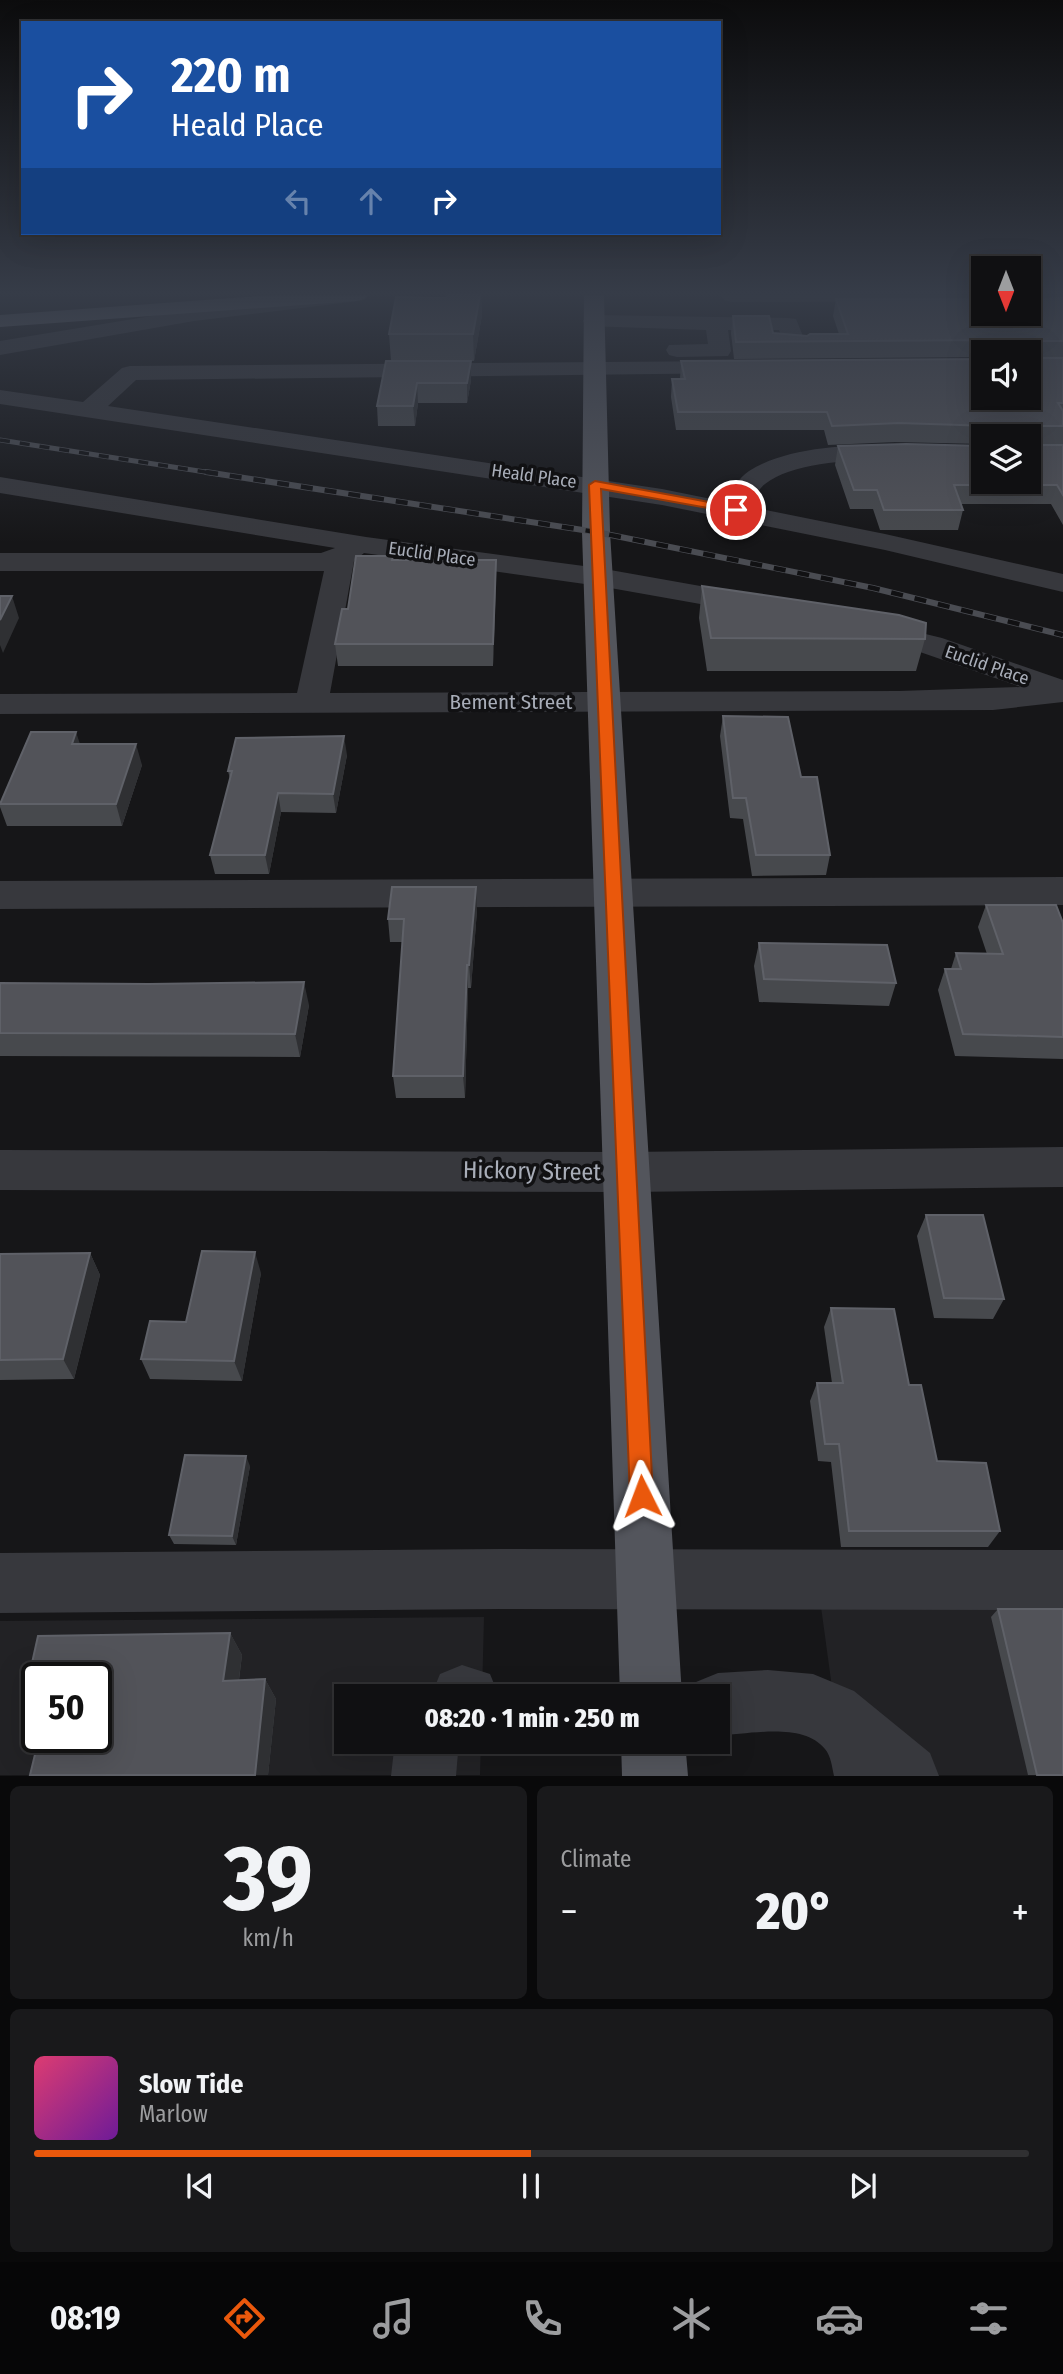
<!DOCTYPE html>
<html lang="en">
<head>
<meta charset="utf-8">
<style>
	body { margin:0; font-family:"Fira Sans Condensed",sans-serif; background:#19191b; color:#f1f3f6; height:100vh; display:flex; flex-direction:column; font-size:26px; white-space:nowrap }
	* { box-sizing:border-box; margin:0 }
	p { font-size:23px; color:#9c9d9f }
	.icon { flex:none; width:38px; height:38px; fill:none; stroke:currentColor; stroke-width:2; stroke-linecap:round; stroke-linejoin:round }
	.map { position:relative; height:1776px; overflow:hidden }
	.panel { display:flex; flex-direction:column; gap:10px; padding:10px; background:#09090a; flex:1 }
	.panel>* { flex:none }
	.top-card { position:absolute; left:21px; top:21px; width:700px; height:214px; border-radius:0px; box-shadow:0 7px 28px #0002,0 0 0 2px #303032; background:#1a4fa0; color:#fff; overflow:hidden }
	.needle { width:46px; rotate:180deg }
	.buttons { position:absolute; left:971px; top:256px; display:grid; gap:14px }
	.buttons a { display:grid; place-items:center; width:70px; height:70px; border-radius:0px; background:#101012; box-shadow:0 7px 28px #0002,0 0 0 2px #303032; font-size:35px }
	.speed { position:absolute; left:21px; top:1662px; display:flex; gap:14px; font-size:35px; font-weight:700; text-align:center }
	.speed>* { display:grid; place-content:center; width:91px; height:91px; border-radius:50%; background:#101012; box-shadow:0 7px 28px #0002,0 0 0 2px #303032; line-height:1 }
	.speed .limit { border:4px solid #111; border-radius:10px; background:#fff; color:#111 }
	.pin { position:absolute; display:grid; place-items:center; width:60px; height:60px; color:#fff; margin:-30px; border:4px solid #fff; border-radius:50%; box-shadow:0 2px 7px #0007 }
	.me { position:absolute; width:77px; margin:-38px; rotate:357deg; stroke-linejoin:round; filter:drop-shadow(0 0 5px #0008) }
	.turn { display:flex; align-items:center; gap:24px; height:147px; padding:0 35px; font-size:32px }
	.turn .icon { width:91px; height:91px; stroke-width:2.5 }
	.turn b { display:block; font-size:49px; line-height:60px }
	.lanes { display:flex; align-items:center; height:66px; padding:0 35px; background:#0003; justify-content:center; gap:35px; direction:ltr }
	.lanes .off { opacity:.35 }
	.big { font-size:52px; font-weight:800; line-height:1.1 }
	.panel .widget { flex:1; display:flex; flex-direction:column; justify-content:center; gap:10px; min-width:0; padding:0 24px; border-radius:10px; background:#19191b }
	.panel .dial { align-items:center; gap:0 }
	.dial b { font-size:91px; line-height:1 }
	.song { display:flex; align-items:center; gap:21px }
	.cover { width:84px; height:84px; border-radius:10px; background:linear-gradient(135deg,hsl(340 70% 55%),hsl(280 70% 35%)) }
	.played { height:7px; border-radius:4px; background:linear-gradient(90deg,#ea580c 50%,#303032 50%) }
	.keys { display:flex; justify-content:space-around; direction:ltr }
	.heat { display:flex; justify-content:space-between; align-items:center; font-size:38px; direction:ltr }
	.panel .tiles { flex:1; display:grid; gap:10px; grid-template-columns:1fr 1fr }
	.widget:last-child { grid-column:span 2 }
	.trip { position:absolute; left:334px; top:1684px; width:396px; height:70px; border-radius:0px; background:#101012; box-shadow:0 7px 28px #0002,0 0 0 2px #303032; font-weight:800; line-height:70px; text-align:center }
	.menu { display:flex; height:112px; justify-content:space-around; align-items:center; background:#060607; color:#9c9d9f }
	.menu .icon { width:49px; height:49px }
	.menu .on { color:#ea580c }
	.menu b { font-size:32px; color:#f1f3f6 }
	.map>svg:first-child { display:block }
	.built { fill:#222225; fill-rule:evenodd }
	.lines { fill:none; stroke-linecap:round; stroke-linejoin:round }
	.minor { fill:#37383d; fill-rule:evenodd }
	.major { fill:#53555c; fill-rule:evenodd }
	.highway { fill:#63666e; fill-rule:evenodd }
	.rail-far1-casing { stroke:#4a4c52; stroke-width:5 }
	.rail-casing { stroke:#4a4c52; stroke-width:6 }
	.rail-far1 { stroke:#111113; stroke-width:3.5; stroke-dasharray:10; stroke-linecap:butt }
	.rail { stroke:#111113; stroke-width:4.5; stroke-dasharray:12; stroke-linecap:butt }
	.wall { fill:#47494d }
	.shaded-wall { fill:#2f3033 }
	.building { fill:#525359; stroke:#5f6168; stroke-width:2 }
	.route { fill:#ea580c; stroke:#983908; stroke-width:2 }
	.labels { text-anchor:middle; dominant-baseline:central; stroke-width:7; stroke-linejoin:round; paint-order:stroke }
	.far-street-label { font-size:18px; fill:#a8adb8; stroke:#111113 }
	.street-label { font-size:21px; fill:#a8adb8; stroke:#111113 }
	.near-street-label { font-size:24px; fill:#a8adb8; stroke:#111113 }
</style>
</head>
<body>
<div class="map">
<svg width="1063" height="1776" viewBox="0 0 1063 1776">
	<rect width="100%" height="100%" fill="#161618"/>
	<path class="built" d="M1063,1603V1775H844L821,1607Z
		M484,1617L482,1696H346V1741H481L480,1775H0V1621ZM37,1678H96V1738H37Z"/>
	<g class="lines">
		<path class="minor" d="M309,295H369L366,299L359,301L194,321L0,355V341L194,309Z
			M721,295H984V301L731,302L724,300Z
			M1029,295H1063V301H1029Z
			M594,315L788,318L796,319L807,346L804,351H788L779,330H728L731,351L728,356L677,357L669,355L666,350L669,345L708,344L706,330L586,326L583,321L586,316Z
			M733,361L741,363L744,368L741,373L136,380L108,406L662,489L726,502C732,491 738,478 749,471C805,435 918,446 984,446V462C929,461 808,450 765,484C758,489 755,499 751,507L885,534L1063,574V592L885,550L662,505L0,404V390L83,402L122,368L130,366Z
			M0,477L366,537L599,568L751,595L762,598L766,604L762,610L751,613L599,586L364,553L354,561L330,693L899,691L1021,687L920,652L861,637L857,630L861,623L872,621L942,638L1063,680V702L993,710L0,714V694L297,693L324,571H0V553H321L335,548L0,493Z
			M1063,877V905L0,909V881Z
			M1063,1147V1187L625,1192L0,1190V1150L625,1152Z
			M500,1549L1063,1550V1610L500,1609L0,1613V1553Z
			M462,1665L490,1674L499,1696H431L440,1674Z
			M768,1670L813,1674L854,1691L930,1753L939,1776H834C832,1767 831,1756 825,1749C802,1721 749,1735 718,1735V1696H690L696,1682L718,1673Z
			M395,1741H459L456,1776H391Z"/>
		<path class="major" d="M584,295H604L610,532L682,1696H620L582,532Z
			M621,1741H685L688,1776H622Z"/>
		<path class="highway" d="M274,295H367L364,299L357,301L0,327V315Z"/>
		<defs>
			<path id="rail-far1" d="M0,440L218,474"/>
			<path id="rail" d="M206,472L596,532L873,588L1063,635"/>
		</defs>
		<use href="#rail-far1" class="rail-far1-casing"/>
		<use href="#rail" class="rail-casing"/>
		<use href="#rail-far1" class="rail-far1"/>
		<use href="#rail" class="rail"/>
	</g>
	<path class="wall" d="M447,295H481L482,315L474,361H471V380L467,403H418L415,426H378L377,406L391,361L389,334L446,298Z
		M1063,298V444H1033V445H1063V525L1051,504H961L963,510L958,530H880L873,509H850L835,465L838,446L984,481L1029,436H984V444L895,442L828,445L824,430H676L671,397L672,379H680L681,361L984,397L1029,352H984V357L734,359L731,333L733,316L773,333L807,336L839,334L833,316L836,299Z
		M393,560L496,581L493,666H338L335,644L348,609Z
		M702,586L925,639L916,671H707L699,618Z
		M723,716L801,777L830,855L826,875L752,876L743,819L730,818L720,736Z
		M80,744L142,765L122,826H7L0,807V802Z
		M347,755L336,813L281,812L269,874H215L210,855L230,779L228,771Z
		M986,905L1063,923V1059L955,1056L938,990L945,969H951L956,953L987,954L978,927Z
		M477,910L471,988H468L465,1098H396L393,1076L403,942H390L388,919Z
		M759,943L896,983L889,1006L759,1002L754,966Z
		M0,983L149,984L309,1005L300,1057L0,1056Z
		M926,1215L1004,1299L993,1319L934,1318L917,1236Z
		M90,1253L100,1275L74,1379L0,1380V1254Z
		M261,1273L242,1381L150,1379L141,1359L186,1322Z
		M831,1308L909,1385L937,1461L1000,1531L988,1547H841L831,1462L818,1461L810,1401L817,1383H832L824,1327Z
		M250,1466L236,1545L174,1544L169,1535Z
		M998,1609L1063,1775H1028L991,1617Z
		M230,1633L242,1655L239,1680L265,1679L276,1699L268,1775H30L39,1738H96V1678H37V1711L24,1699L38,1636Z"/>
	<path class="shaded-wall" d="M480,295H481L482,315L474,361L473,334Z
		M471,361V380L467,403V383Z
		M417,383L418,403L415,426L413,406Z
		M496,560V581L493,666V644Z
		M12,596L19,618L3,653L0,645V620Z
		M76,732L83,753L72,744Z
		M344,736L347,755L336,813L333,794Z
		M136,744L142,765L122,826L116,804Z
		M278,793L281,812L269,874L265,855Z
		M476,887L477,910L471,988L469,965Z
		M467,965L468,988L465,1098L463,1076Z
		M304,982L309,1005L300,1057L295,1034Z
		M255,1252L261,1273L242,1381L234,1361Z
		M90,1253L100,1275L74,1379L63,1359Z
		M246,1456L250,1466L236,1545L232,1536Z
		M230,1633L242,1655L236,1701L223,1681Z
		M265,1679L276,1699L268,1775H255Z"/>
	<path class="building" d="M447,295H480L473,334H389L396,297L446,298Z
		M1063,298V341H1032V358H1063V403H1058L1063,411V426H1032L1033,445H1063V495L1057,485H954L963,510H884L877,490H854L838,446L906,444L984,446V481H1029V436H991V426L899,423L832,426L827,412H678L672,379H685L681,361L984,359V397H1029V352H991V343L988,340L736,342L733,316H769L773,333L807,336L810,334H848L836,299H984V313H1029V299Z
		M386,361H471L467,383H417L413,406H377Z
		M356,556H393L392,560H496L493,644H335L342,609H348Z
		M702,586L899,615L926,623L925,639L711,638Z
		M0,596H12L0,620Z
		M723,716L788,717L801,777H817L830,855H756L746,798H733Z
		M31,732H76L72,744H136L116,804H0Z
		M344,736L333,794L278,793L265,855H210L232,771H228L236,738Z
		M392,887H476L469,965H467L463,1076H393L404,919H388Z
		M986,905H1056L1063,923V1037L963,1034L945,969H961L956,953L1003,954Z
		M759,943L887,945L896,983L764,979Z
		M304,982L295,1034L0,1033V983L149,984Z
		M926,1215H983L1004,1299L944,1298Z
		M202,1251L255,1252L234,1361L141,1359L150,1321L186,1322Z
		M90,1253L63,1359L0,1360V1254Z
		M831,1308L894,1309L909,1385H921L937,1461L986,1463L1000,1531H849L839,1444H825L817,1383H843Z
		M185,1455L246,1456L232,1536L169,1535Z
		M998,1609H1063V1775H1037Z
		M230,1633L223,1681L265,1679L255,1775H30L39,1738H96V1678H37V1699H24L38,1636Z"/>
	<linearGradient id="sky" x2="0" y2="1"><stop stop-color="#0c0c0d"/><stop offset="0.54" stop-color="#363c48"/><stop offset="1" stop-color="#363c48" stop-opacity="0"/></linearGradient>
	<rect width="1063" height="543" fill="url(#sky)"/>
	<path class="route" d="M595,481L736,507L741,510L736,513L601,489L653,1496L650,1504L642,1507L633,1504L630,1496L589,485Z"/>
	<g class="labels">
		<g class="far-street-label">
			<text transform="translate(534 476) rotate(8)">Heald Place</text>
			<text transform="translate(432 554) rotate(8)">Euclid Place</text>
			<text transform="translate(987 665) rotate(19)">Euclid Place</text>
		</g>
		<g class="street-label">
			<text x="511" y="702">Bement Street</text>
		</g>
		<g class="near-street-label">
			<text transform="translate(532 1171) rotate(1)">Hickory Street</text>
		</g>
	</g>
</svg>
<div class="buttons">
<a><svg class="needle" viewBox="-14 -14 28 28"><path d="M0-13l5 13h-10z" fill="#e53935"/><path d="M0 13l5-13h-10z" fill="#9c9d9f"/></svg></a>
<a><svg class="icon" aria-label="sound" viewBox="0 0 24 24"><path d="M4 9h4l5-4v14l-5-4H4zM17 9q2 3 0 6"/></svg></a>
<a><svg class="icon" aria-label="layers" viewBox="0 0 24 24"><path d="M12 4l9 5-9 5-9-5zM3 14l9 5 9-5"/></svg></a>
</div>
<div class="speed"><div class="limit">50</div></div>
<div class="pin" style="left:736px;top:510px;background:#d93025"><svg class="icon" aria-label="arrive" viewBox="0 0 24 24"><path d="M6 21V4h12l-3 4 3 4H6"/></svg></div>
<svg class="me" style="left:642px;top:1496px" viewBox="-20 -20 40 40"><path d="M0-17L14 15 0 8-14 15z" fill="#ea580c" stroke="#fff" stroke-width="4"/></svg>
<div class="trip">08:20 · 1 min · 250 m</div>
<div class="top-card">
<div class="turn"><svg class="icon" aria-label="right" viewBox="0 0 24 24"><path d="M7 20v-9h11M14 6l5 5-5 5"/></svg><div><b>220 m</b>Heald Place</div></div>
<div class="lanes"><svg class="icon off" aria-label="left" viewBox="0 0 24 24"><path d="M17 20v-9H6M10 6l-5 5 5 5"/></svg><svg class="icon off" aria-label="ahead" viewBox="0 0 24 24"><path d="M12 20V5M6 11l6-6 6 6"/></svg><svg class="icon" aria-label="right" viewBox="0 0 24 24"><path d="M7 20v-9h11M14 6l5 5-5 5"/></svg></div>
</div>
</div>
<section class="panel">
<div class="tiles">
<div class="widget dial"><b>39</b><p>km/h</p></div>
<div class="widget"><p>Climate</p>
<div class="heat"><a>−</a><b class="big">20°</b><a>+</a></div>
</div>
<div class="widget">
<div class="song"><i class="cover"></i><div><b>Slow Tide</b><p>Marlow</p></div></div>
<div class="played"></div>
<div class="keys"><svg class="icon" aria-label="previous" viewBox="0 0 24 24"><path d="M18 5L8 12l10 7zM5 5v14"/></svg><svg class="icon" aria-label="pause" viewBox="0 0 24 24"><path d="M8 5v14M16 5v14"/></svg><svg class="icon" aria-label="next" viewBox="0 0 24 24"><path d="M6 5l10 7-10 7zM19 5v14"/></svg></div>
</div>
</div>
</section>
<nav class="menu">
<b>08:19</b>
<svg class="icon on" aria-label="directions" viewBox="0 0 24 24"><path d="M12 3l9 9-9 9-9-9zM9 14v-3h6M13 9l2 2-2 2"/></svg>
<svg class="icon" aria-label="music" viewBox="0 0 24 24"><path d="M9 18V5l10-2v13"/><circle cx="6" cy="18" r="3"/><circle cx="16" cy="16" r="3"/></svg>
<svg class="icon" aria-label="phone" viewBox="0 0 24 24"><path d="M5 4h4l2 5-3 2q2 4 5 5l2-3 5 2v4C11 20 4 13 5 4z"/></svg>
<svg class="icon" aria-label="climate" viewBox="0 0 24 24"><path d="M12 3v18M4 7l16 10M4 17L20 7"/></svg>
<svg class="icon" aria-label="car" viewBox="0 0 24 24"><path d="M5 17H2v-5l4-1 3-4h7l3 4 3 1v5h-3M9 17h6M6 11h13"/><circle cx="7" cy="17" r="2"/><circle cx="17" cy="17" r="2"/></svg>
<svg class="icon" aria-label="filters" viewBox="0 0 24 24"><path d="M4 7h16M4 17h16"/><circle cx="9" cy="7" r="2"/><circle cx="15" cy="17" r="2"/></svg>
</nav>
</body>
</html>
